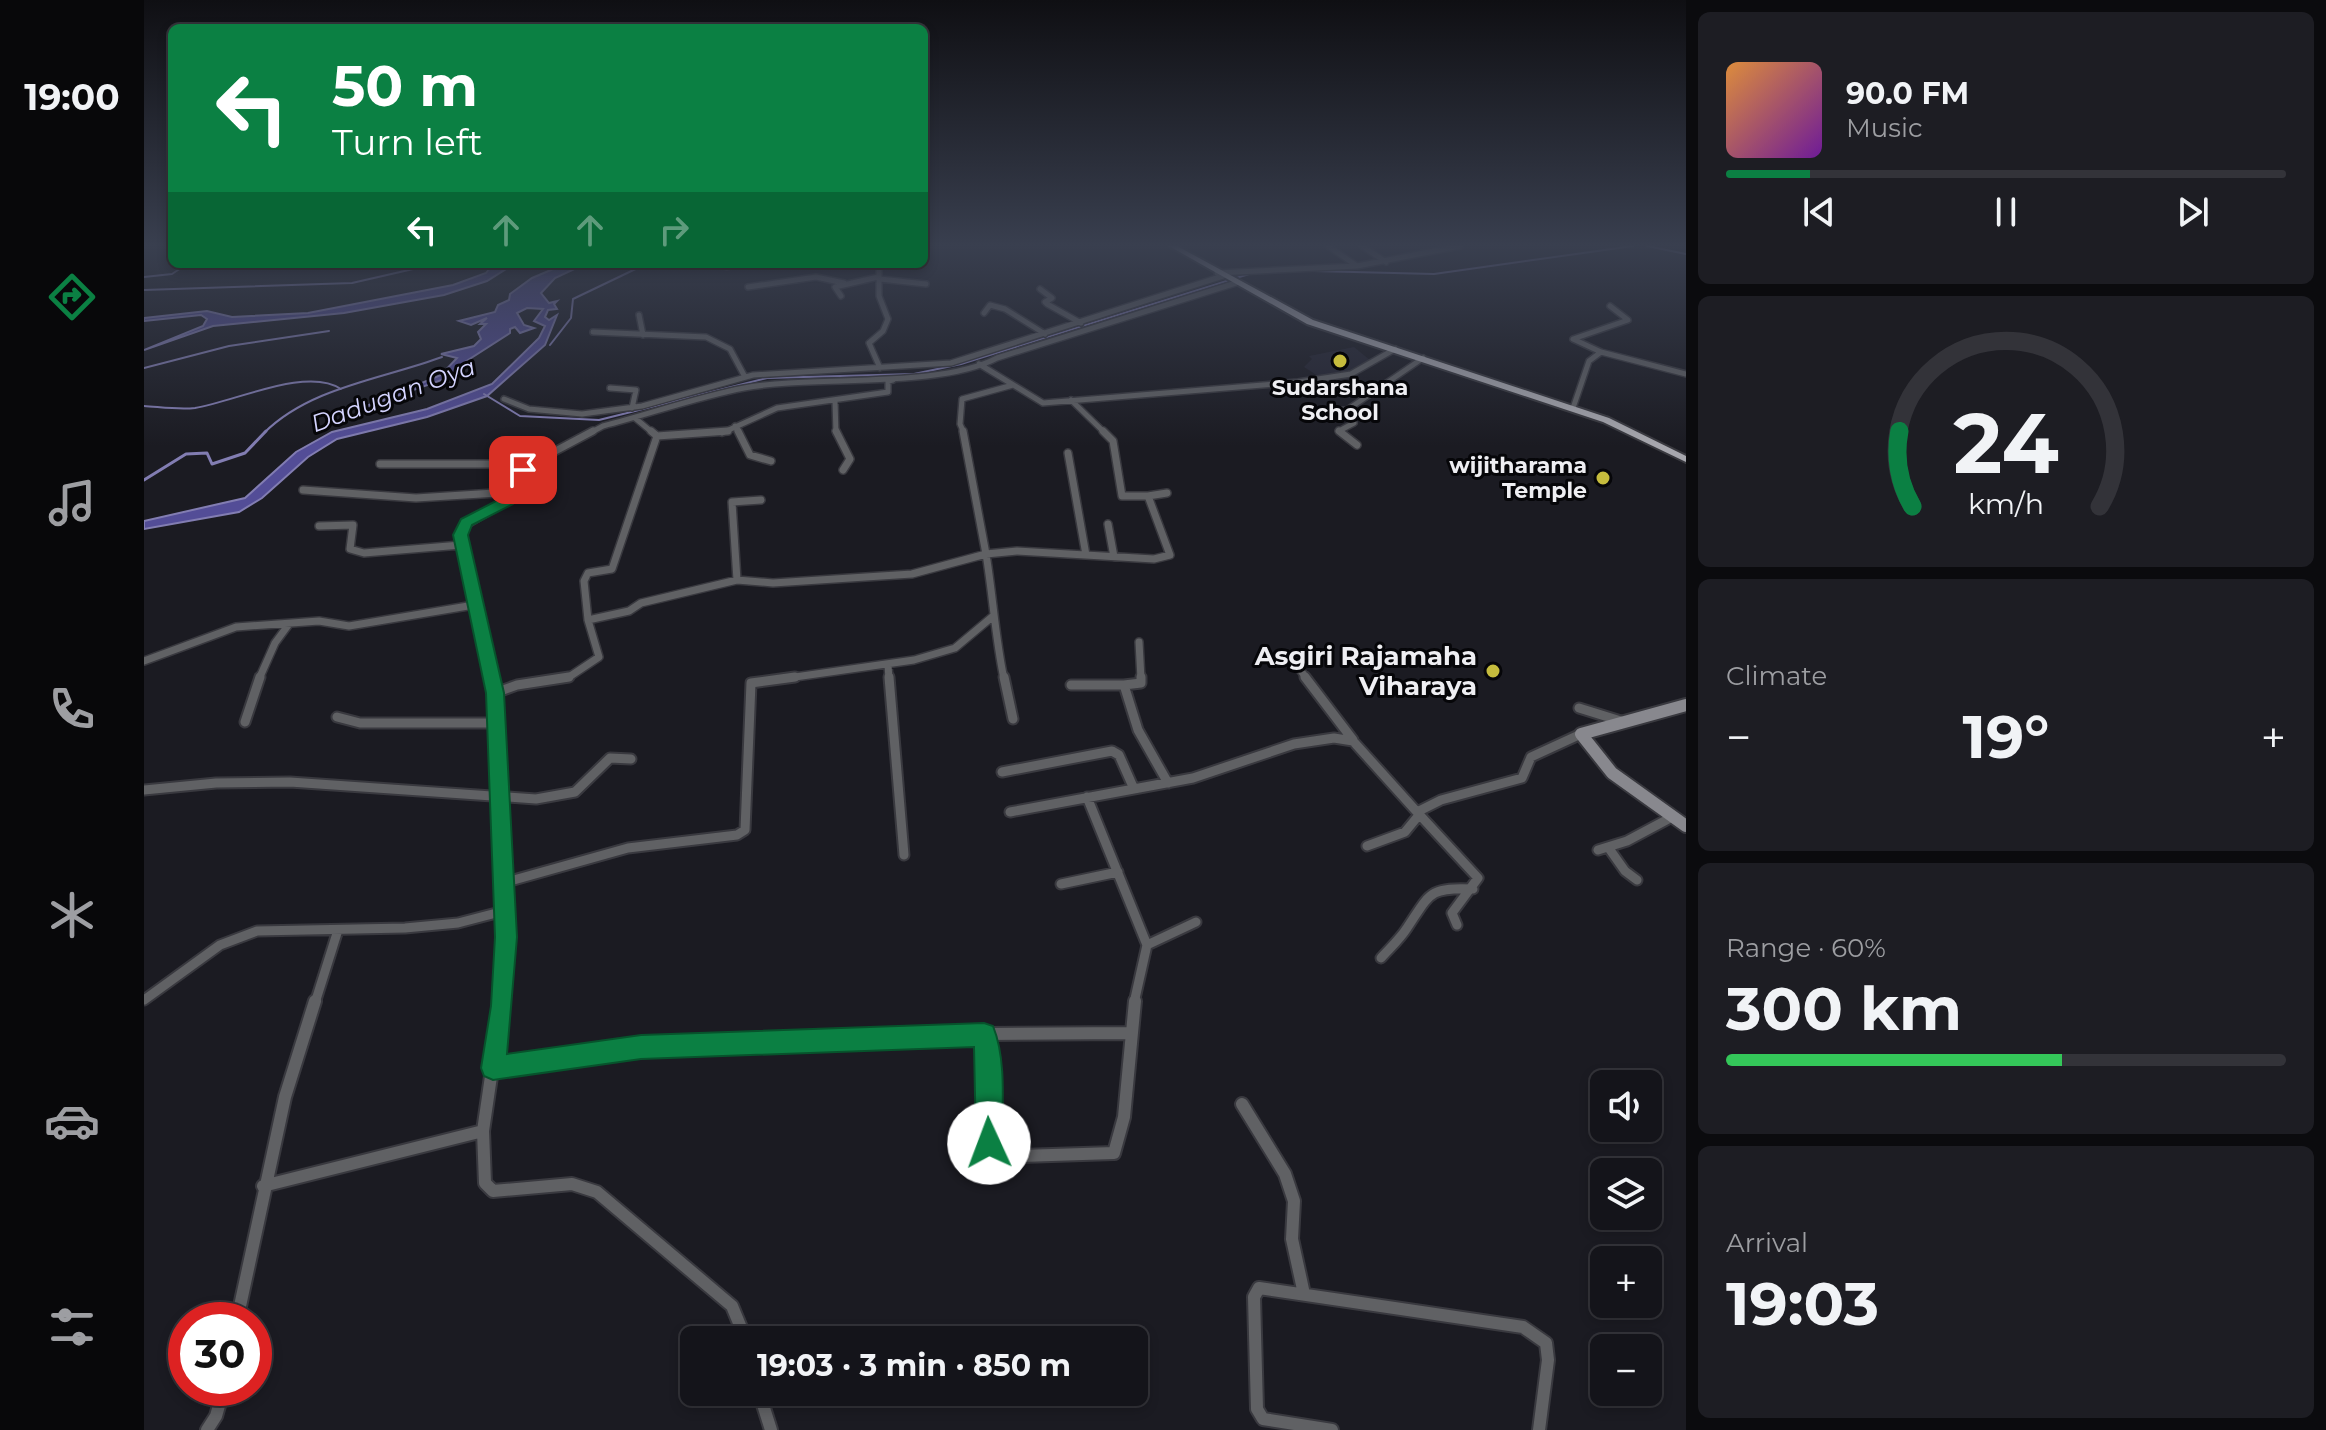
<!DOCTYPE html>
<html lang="en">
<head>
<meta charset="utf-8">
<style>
	body { margin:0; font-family:Montserrat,sans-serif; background:#1d1d23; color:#f1f3f6; height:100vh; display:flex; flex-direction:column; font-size:30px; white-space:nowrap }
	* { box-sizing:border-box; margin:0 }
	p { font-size:26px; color:#9d9ea2 }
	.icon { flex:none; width:44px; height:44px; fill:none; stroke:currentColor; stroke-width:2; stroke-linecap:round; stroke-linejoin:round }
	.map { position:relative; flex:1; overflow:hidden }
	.side { display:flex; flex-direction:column; gap:12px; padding:12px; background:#0b0b0e; width:640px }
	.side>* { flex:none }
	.banner { position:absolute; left:24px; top:24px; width:760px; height:244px; border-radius:12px; box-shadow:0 4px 12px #0003,0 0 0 2px #333339; background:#0b8043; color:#fff; overflow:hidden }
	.buttons { position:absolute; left:1446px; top:1070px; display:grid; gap:16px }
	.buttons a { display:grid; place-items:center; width:72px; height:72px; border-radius:12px; background:#14141a; box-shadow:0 4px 12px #0003,0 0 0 2px #333339; font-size:40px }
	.speed { position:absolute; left:24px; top:1302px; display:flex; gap:16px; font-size:40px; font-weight:700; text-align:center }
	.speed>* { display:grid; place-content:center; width:104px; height:104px; border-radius:50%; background:#14141a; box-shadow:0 4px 12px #0003,0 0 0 2px #333339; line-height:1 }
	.speed .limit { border:12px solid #d22; background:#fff; color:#111 }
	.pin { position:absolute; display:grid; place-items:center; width:68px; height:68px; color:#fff; margin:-34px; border-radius:16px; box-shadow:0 4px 12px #0006 }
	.me { position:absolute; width:88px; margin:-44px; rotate:358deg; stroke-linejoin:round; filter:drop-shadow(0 0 6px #0008) }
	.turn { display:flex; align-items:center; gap:28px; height:168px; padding:0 32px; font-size:36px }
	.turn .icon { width:104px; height:104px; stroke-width:2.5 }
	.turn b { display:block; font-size:56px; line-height:68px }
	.lanes { display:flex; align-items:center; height:76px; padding:0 32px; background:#0003; justify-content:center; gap:40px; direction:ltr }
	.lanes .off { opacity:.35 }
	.big { font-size:60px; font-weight:700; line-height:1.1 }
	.side .widget { flex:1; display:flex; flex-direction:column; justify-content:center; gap:12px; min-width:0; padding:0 28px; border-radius:12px; background:#1d1d23 }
	.side .dial { align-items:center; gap:0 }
	.dial svg { height:208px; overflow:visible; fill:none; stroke:#333339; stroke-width:7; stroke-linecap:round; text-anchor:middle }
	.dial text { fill:#f1f3f6; stroke:none }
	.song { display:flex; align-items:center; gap:24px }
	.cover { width:96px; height:96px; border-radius:12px; background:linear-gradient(135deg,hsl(30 70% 55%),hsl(280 70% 35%)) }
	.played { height:8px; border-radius:4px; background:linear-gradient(90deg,#0b8043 15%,#333339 15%) }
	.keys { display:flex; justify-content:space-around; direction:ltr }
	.heat { display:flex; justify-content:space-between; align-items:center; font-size:44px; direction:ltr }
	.charge { height:12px; border-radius:6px; background:linear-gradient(90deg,#34c759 60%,#333339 0) }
	.trip { position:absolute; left:536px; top:1326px; width:468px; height:80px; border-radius:12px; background:#14141a; box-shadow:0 4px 12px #0003,0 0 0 2px #333339; font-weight:700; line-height:80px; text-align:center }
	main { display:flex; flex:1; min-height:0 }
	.menu { display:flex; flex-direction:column; width:144px; justify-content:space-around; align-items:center; background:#08080a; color:#9d9ea2 }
	.menu .icon { width:56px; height:56px }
	.menu .active { color:#0b8043 }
	.menu b { font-size:36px; color:#f1f3f6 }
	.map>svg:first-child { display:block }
	.built { fill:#242430 }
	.water { fill:#534d97; stroke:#827db2; stroke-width:2 }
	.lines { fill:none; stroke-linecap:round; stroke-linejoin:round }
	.stream-far1 { stroke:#827db2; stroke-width:2 }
	.stream { stroke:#827db2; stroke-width:3 }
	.street-far3-casing { stroke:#39393f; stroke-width:8 }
	.street-far2-casing { stroke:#39393f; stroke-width:10 }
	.street-far1-casing { stroke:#39393f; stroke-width:13 }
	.street-casing { stroke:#39393f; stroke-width:16 }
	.secondary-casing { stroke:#39393f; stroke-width:16 }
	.primary-casing { stroke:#39393f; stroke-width:4 }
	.street-far3 { stroke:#606164; stroke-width:5 }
	.street-far2 { stroke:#606164; stroke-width:7 }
	.street-far1 { stroke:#606164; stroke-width:9 }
	.street { stroke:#606164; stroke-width:12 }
	.secondary { stroke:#88888e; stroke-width:12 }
	.primary { fill:#a7a7ae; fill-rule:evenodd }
	.route { fill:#0b8043; stroke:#07532c; stroke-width:2 }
	.poi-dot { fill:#c6bc3d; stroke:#060609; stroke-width:3 }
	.labels { text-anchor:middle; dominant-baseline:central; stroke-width:6; stroke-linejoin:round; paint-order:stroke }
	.far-poi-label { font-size:22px; font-weight:bold; fill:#eeeef2; stroke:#060609 }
	.far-water-label { font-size:24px; font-style:italic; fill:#d4d4ff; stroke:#060609 }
	.poi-label { font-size:26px; font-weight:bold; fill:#eeeef2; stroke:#060609; text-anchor:end }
</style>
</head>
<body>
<main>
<nav class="menu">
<b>19:00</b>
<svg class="icon active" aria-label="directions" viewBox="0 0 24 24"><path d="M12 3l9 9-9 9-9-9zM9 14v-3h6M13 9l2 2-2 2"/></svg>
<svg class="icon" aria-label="music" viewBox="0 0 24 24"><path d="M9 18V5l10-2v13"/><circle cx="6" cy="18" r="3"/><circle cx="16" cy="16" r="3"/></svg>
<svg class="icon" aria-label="phone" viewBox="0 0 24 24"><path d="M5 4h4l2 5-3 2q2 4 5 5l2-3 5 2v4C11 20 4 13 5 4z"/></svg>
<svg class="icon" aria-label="climate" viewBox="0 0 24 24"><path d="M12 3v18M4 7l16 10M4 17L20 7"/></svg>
<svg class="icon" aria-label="car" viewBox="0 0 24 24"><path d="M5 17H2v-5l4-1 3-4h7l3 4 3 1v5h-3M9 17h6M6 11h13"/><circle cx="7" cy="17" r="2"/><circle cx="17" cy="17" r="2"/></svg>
<svg class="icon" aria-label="filters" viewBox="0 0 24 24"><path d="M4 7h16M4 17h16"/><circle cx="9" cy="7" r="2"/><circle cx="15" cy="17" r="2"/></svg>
</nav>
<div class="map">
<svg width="1542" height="1430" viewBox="0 0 1542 1430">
	<rect width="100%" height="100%" fill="#1b1b22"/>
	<path class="built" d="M1210,347L1227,361L1211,370L1174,376L1160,367L1168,359L1165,356Z"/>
	<path class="water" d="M349,264H370L343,281L300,295L200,313L69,326L0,350L59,326L63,319L57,315L0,321V318L63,311L88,317L164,313L309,285L342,273Z
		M421,264H441L411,278L397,293L405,303L413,301L410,304L413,309L404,310L401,317L405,320L413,315L401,345L343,396L283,417L193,439L164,457L118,498L95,512L0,529V521L101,498L152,452L188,432L283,409L348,384L395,338L401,326L390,321L399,309L383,308L373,313L380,325L390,328L376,333L371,327L366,329V333L321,362L309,376L213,410L297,375L313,358L297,354L330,346L337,339L334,332L342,324H336L343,318L327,325L315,321L351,312L354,305L365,300L366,294L388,278Z"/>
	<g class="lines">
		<path class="stream-far1" d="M1503,246L1542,254
			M1169,271L1290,274L1489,246
			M0,277L28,274L43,264
			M0,290L208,283L291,264
			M406,345L427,318L429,299L502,264
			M0,368L85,346L185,331
			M340,394L376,416L455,420L623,378L770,374L817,364L1105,274
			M0,406C16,407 35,410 51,408C90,402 163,366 197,389
			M120,433C166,387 239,379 298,357"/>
		<path class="stream" d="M0,480L42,454L63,453L68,464L101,453L122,431"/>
		<defs>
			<path id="street-far3" d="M1218,246L1242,262
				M735,264V296L744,319L739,331L725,343L736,368
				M1213,266L1316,246
				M583,267L594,264
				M1073,273L1213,266L1184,246
				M736,279L782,284
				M604,287L672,277L700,283
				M896,289L908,298L901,302L903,304L937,323
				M697,296L691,287L734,277
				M840,313L846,305L861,309L901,334
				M495,315L499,335
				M449,332L562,337L586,349L601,377
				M1457,352L1429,339L1484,320L1466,306
				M835,364L899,403L1154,382L1207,374L1251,349
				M466,388L492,390L488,408
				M360,399L385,409L438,414L498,406L609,375L807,363L1079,276
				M927,400L961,433
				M691,401L692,433
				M1429,408L1445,361L1457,352L1542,374
				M1168,416L1180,410H1203
				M491,418L509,433
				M591,426L595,433
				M446,433L459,426C506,414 553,397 600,388C670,375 794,389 853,358L1092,283
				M578,433L633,408L744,392V381L749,380
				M820,433L816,424L818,399L869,385
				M1198,433L1195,431L1210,423L1201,413L1203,410L1279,358"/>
			<path id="street-far2" d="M594,431L606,455L627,461
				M692,431L706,459L699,470
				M1195,431L1213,445
				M513,436L584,431
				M924,453L942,555
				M236,464H387
				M159,490L272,498L368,492
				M1004,496L1023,493
				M964,524L970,557
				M175,526L209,525L206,549L220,553L317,545
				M593,580L588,502L617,500
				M444,620L440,581L444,573L468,569L513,436L507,431
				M995,642L997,679
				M0,661L92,627L175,621L205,626L330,605
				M744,665L745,679
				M1154,667L1163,679
				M115,679L131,643L145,624
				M348,679L317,545L318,527L364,500L379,470L387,464L449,431
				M413,679L425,677L455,657L444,620L485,611L497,603L593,580L629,583L768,574L842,554L819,431
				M637,679L770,660L811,648L848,617
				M860,679C851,637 849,596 842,554L873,551L1010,559L1026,555L1004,496H978L969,441L959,431"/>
			<path id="street-far1" d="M347,677L351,693L362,937L358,1003
				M745,677L760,855
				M860,677L869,719
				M1161,677L1209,740
				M927,685H980L994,730L1024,783
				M980,685L997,683V677
				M351,693L373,685L425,677
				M1435,708L1480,722
				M193,717L216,723H352
				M101,722L116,677
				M858,772L968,751L975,755L990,789
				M0,790L72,783L146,782L392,799L431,792L466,758L487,759
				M943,797L1003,945L1052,922
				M866,812L1049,778L1150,744L1190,738L1209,741L1273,812
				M1223,846L1261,832L1275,815
				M1464,847L1481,871L1493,880
				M1454,850L1483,841L1528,817
				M359,883L484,848L593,835L601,830L607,683L651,677
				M917,884L974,872
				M1313,925L1308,913L1334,878L1273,812L1297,800L1378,778L1387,757L1437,734
				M1237,958C1246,948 1256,939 1263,928C1286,894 1284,887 1329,889
				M0,1000L76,945L113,931L261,928L314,923L360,911
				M171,1003L194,930
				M990,1003L1003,945"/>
			<path id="street" d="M358,1001L339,1131L341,1183L349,1191L428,1184L453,1192L588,1306L602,1340
				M840,1034L987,1033
				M349,1068L497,1047L840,1034L848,1161L877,1156L970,1153L980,1117L991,1001
				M1098,1104L1141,1174L1150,1201L1148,1239L1160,1294
				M119,1186L339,1131
				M93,1320L141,1097L171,1001
				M615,1392L627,1430
				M63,1430L72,1416L80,1388
				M1188,1430L1119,1419L1113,1409L1110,1297L1115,1288L1379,1327L1402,1343L1404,1360L1395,1430"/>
			<path id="secondary" d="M1542,705L1437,734L1468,773L1542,826"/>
			<path id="primary" d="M1025,246H1033L1169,320L1465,418L1542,456V462L1459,422L1163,324Z"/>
		</defs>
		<use href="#street-far3" class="street-far3-casing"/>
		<use href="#street-far2" class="street-far2-casing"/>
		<use href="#street-far1" class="street-far1-casing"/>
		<use href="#street" class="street-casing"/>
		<use href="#secondary" class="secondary-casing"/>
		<use href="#primary" class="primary-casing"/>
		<use href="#street-far3" class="street-far3"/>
		<use href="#street-far2" class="street-far2"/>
		<use href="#street-far1" class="street-far1"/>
		<use href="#street" class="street"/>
		<use href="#secondary" class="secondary"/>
		<use href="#primary" class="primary"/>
	</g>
	<linearGradient id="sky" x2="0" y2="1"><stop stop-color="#0f0f13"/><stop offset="0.55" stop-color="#393f4f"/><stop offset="1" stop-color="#393f4f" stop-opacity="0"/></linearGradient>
	<rect width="1542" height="446" fill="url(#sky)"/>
	<path class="route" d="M374,467L386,470L369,504L328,525L324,535L360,693L373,937L363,1054L497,1035L840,1023L849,1026C863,1061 858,1106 858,1143L854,1152L845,1156L836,1152L832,1143L830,1047L497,1059L349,1080L340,1076L337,1068L347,1006L351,937L342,693L309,535L317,519L358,498Z"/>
	<g class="poi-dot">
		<circle cx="1196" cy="361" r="8"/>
		<circle cx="1459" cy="478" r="8"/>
		<circle cx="1349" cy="671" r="8"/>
	</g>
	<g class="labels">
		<g class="far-poi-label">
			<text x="1196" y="387">Sudarshana<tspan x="1196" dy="25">School</tspan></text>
			<text x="1443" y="465" text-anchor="end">wijitharama<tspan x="1443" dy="25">Temple</tspan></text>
		</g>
		<g class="far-water-label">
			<text transform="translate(249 395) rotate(-20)">Dadugan Oya</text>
		</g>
		<g class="poi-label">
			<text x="1333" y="656">Asgiri Rajamaha<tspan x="1333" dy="30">Viharaya</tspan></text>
		</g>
	</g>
</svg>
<div class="buttons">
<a><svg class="icon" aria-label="sound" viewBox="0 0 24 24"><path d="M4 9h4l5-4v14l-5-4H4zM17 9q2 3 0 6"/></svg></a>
<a><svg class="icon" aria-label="layers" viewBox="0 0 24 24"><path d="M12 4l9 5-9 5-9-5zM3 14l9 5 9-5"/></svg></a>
<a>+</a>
<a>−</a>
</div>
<div class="speed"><div class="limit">30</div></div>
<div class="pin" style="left:379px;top:470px;background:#d93025"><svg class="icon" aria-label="arrive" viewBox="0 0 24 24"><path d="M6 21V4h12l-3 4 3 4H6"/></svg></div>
<svg class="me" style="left:845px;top:1143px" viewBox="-20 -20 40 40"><circle r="19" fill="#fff"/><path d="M0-13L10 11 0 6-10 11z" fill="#0b8043"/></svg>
<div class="trip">19:03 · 3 min · 850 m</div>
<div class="banner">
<div class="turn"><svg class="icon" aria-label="left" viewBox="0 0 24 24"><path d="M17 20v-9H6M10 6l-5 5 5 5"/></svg><div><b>50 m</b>Turn left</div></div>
<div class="lanes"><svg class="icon" aria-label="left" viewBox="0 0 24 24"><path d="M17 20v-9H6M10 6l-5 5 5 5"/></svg><svg class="icon off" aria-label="ahead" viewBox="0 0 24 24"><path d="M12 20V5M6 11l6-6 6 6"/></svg><svg class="icon off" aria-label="ahead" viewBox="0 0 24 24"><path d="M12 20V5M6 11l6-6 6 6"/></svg><svg class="icon off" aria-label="right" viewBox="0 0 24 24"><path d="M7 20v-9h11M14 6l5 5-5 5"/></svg></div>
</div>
</div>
<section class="side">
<div class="widget">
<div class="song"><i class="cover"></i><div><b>90.0 FM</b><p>Music</p></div></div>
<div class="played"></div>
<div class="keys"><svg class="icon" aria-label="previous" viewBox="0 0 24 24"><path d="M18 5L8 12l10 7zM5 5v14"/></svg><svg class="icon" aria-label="pause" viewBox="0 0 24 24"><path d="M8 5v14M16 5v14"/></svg><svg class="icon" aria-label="next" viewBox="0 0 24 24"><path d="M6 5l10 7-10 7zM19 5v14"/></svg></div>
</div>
<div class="widget dial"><svg viewBox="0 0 100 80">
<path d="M14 69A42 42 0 1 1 86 69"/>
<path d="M14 69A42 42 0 0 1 9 40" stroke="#0b8043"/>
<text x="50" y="56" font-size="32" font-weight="700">24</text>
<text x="50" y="72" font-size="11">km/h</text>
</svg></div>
<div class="widget"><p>Climate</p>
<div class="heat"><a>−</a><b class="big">19°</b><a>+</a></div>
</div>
<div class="widget"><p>Range · 60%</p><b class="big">300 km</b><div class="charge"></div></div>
<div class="widget"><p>Arrival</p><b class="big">19:03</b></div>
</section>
</main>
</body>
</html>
